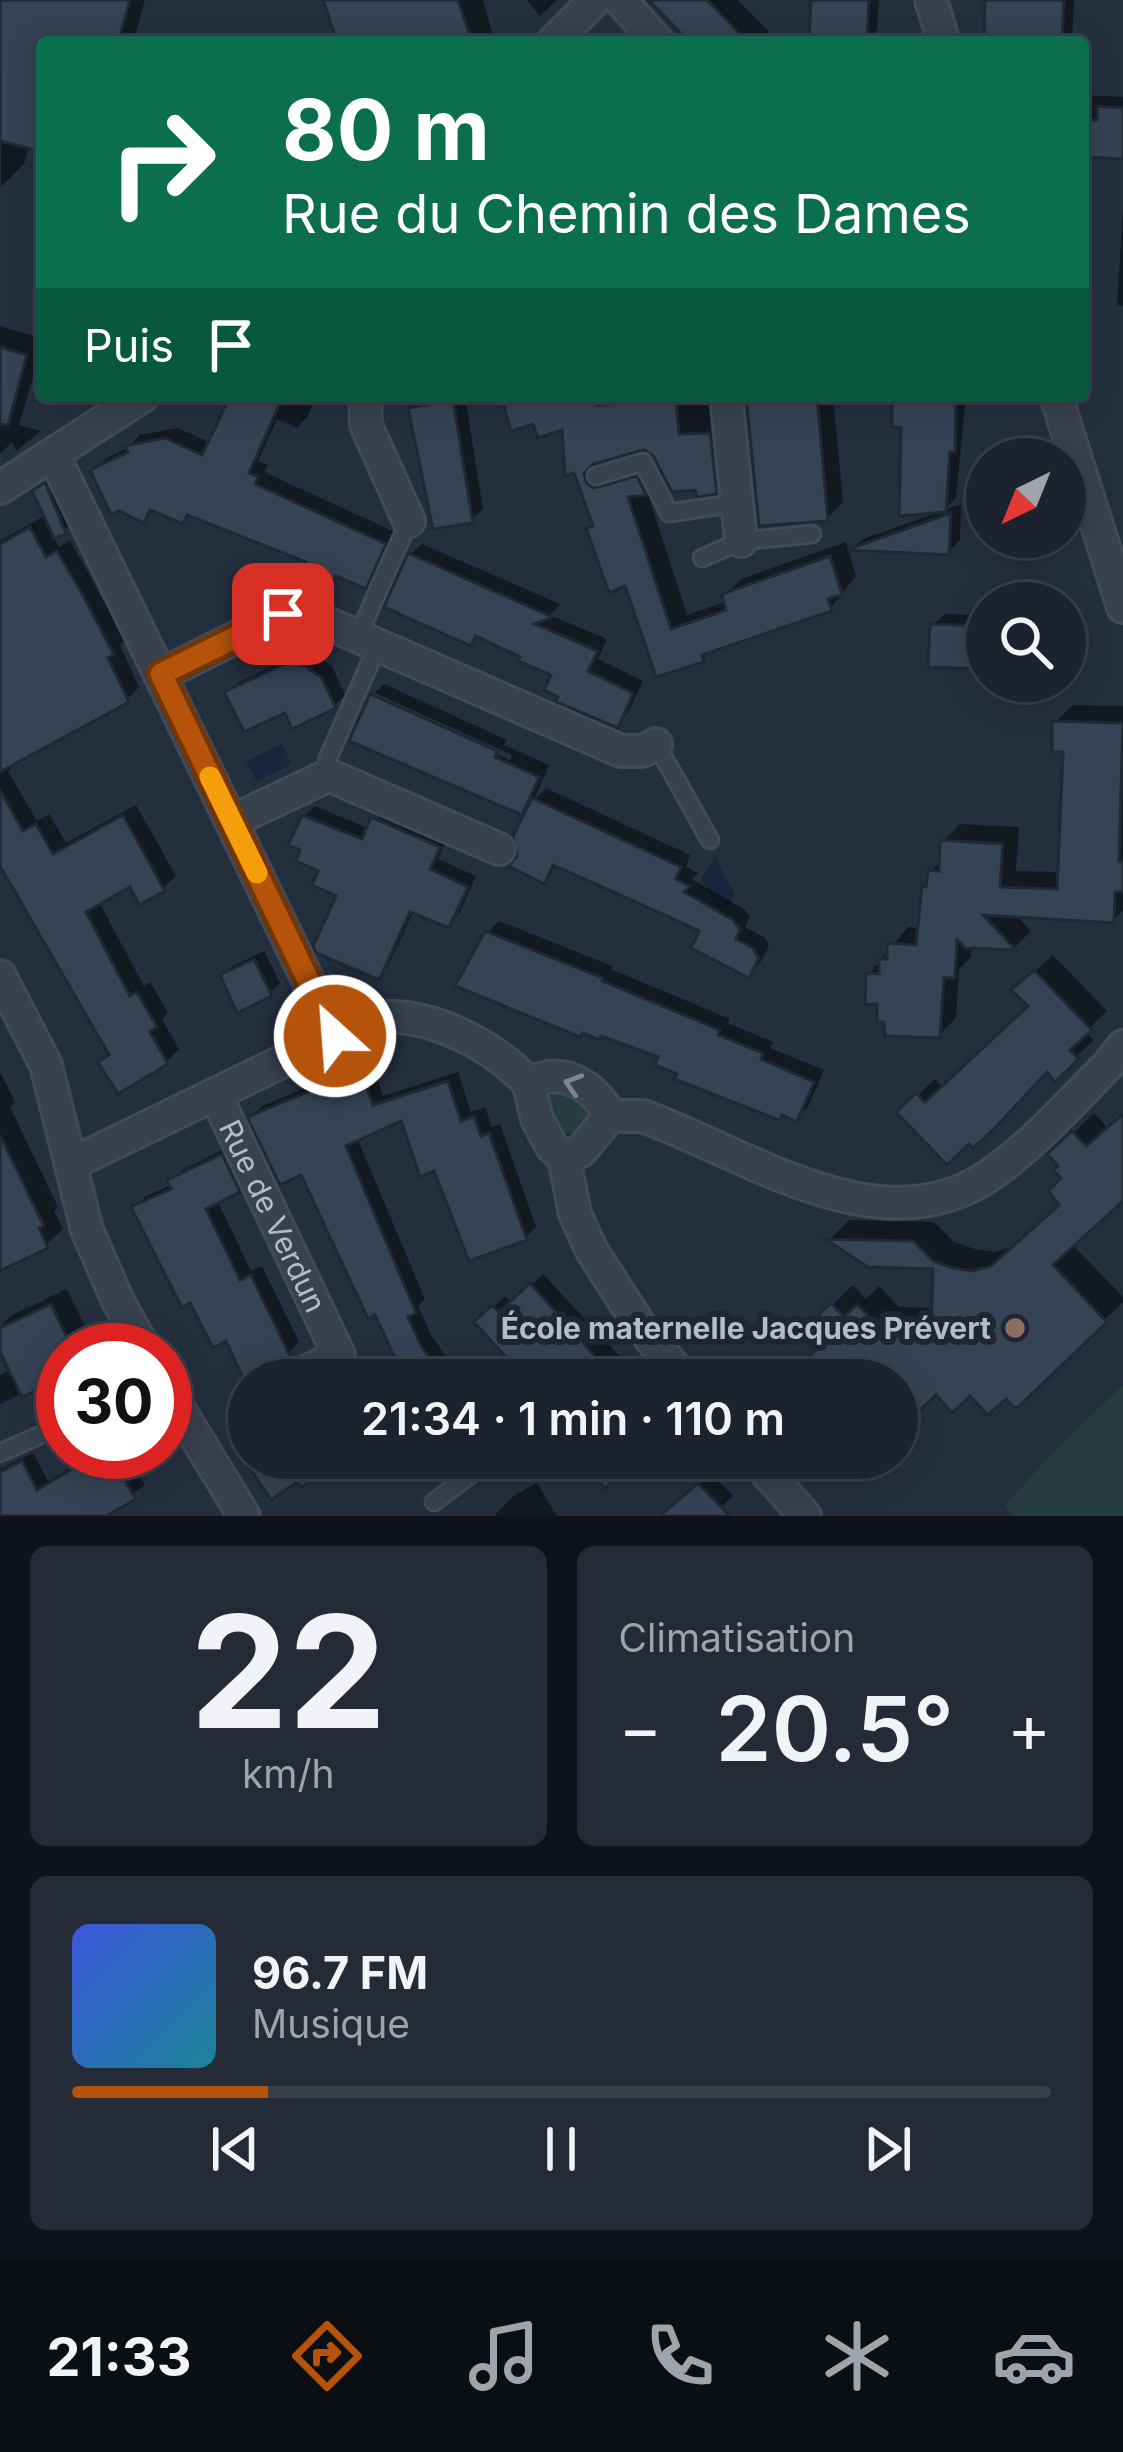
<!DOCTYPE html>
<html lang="fr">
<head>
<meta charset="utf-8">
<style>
	body { margin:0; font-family:Inter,sans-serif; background:#242b36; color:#f1f3f6; height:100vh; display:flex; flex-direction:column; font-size:45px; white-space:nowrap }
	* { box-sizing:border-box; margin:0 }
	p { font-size:39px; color:#a0a4aa }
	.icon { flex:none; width:66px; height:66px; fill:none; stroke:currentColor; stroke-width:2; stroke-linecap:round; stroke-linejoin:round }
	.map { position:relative; height:1516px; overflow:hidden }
	.details { display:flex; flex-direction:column; gap:30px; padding:30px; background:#0f1319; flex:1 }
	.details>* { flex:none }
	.guide { position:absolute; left:36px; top:36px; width:1053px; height:366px; border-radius:12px; box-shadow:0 6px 30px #0003,0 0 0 3px #39404a; background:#0b6e4f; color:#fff; overflow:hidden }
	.needle { width:78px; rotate:223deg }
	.buttons { position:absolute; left:966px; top:438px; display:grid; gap:24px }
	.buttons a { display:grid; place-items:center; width:120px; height:120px; border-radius:50%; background:#1b232e; box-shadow:0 6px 30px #0003,0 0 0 3px #39404a; font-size:60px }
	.speed { position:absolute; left:36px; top:1323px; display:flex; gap:24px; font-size:60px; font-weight:700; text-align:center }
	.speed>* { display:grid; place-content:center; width:156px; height:156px; border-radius:50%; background:#1b232e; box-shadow:0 6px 30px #0003,0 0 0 3px #39404a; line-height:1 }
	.speed .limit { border:18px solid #d22; background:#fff; color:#111 }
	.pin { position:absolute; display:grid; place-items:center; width:102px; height:102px; color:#fff; margin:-51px; border-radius:24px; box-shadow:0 6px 18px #0006 }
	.me { position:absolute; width:132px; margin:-66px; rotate:334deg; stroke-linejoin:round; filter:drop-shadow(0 0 9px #0008) }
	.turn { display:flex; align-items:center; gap:42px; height:252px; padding:0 48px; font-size:54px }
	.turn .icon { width:156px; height:156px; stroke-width:2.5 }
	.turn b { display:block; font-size:84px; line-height:102px }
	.then { display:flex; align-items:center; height:114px; padding:0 48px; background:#0003; gap:24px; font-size:45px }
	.big { font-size:90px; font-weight:600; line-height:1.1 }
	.details .card { flex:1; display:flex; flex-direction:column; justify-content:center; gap:18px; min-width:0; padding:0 42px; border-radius:18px; background:#242b36 }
	.details .dial { align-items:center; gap:0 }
	.dial b { font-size:156px; line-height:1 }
	.song { display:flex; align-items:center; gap:36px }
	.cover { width:144px; height:144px; border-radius:18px; background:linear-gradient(135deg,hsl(230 70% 55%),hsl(190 70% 35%)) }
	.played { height:12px; border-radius:6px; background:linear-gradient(90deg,#b45309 20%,#39404a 20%) }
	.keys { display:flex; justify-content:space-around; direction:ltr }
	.heat { display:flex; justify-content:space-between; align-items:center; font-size:66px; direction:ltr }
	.details .tiles { flex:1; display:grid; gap:30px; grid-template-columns:1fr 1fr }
	.card:last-child { grid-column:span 2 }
	.trip { position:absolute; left:228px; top:1359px; width:690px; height:120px; border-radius:60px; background:#1b232e; box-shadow:0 6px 30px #0003,0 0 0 3px #39404a; font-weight:600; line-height:120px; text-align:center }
	.dock { display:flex; height:192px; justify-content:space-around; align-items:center; background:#0b0e12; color:#a0a4aa }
	.dock .icon { width:84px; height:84px }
	.dock .on { color:#b45309 }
	.dock b { font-size:54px; color:#f1f3f6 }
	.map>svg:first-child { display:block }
	.green { fill:#263c3f }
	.water { fill:#17263c }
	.shadow { fill:#0007; fill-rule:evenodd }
	.building { fill:#364354; stroke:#1f2835; stroke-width:3 }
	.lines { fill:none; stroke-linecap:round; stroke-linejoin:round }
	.lane-casing { stroke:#414a57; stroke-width:21 }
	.street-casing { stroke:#414a57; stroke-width:36 }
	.lane { stroke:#38414e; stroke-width:15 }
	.street { stroke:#38414e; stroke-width:30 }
	.oneway { stroke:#7c8592 }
	.route-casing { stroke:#753606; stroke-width:30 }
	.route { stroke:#b45309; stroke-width:21 }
	.slow { stroke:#f59e0b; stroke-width:21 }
	.education-dot { fill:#8d6e63; stroke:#1d2633; stroke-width:4.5 }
	.labels { text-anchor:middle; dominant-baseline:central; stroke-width:12; stroke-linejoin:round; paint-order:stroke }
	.street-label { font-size:30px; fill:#b4bcc9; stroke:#1d2633 }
	.poi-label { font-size:30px; font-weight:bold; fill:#b4bcc9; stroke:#1d2633; text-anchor:end }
</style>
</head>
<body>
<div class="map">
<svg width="1123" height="1516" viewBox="0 0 1123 1516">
	<rect width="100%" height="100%" fill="#242f3e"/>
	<path class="green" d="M572,1087L592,1113L579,1131L565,1134L552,1127L547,1100L557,1090Z
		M1123,1385V1516H1014L1005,1506L1054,1451Z"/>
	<path class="water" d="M281,744L292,764L256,781L246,761Z
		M715,857L735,895L726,912L717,907L701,878Z"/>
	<path class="shadow" d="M0,0H145L133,42H42V149L29,146L24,164L1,187Z
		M326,0H483L495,42H340Z
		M527,0H557L540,16Z
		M652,0H738L779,42H691Z
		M814,0H879L877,30L866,41Z
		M982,0H1074L1072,42H1013L988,3Z
		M1083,80H1088L1087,95L1123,97V156L1083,154Z
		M1123,206V306L1117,305Z
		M42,308V346L19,425L41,431L16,451L12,442L0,454V326L34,336Z
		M233,396H317L308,416L297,428L277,419L258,461L268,465L264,472L395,532L376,574L365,586L190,513L182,521L154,508L143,519L94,470L105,459L129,447L139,435L178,428L211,443Z
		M410,396H465L483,509L471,520L435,526Z
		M504,396H723L731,475L715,491L665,472L647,491L687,615L727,601L725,595L741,579L846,542L856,576L830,609L714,647L702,659L658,673L627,582L590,529L596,523L565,426L536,420ZM644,447L659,460L616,473L605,470L598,460Z
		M749,396H833L843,502L827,518Z
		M900,396H966L956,498L944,510L961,504L960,540L948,552L855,547L863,539L939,512L895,402Z
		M51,480L69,526L53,535L59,547L70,540L125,640L120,645L139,687L127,700L13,762L15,765L8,771L37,821L49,814L66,843L136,805L176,876L163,888L131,883L99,902L144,986L150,982L168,1012L162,1019L179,1049L166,1062H102L111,1053L0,859V541L46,515L40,486Z
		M422,544L560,604L550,615L607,639L598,659L643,681L628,713L617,725L555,673L524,655L478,634L470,642L410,555Z
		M1028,590L1055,591V597H1067L1065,639V603H1016Z
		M986,604L987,605V665L933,625L945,614L975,615Z
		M307,650L332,666L345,695L334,706L286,709L228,693L239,682Z
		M384,684L507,740L504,745L549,765L534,800L546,788L690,855L686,867L698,873L692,879L744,909L750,917L745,927L764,937L769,945L760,963L748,975L695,947L703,929L557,864L544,880L513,865L520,857L516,836L533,802L522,812L353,739L373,695V699L510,760L512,755L375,693Z
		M1073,705L1123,706V910L1113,920L1015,914L1031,931L1015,947L972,945L971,957L959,969L956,1018L939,1035L880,1001L869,974L908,927L920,928L931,871L942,860L943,842L960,824L1019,827L1016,871L1061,872L1066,749L1055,722Z
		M315,806L370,829L384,809L448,837L438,859L476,876L459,914L449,924L414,910L388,966L378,976L340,894L322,869L304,816Z
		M499,921L612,966L611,969L730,1019L728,1023L773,1042L770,1048L824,1070L808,1107L797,1118L681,1072L487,933Z
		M264,951L280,983L270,993L223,976L233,966Z
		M1053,955L1107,1011L1085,1032L1094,1040L1055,1077L1047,1068L900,1112L935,1079L943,1088L1032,1006V974Z
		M371,1061L383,1096L458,1072L471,1112L485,1107L492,1127L500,1124L536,1227L525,1238L436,1167L403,1117L357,1138L425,1299L418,1306L431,1335L461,1378L458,1380H405L411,1376L302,1171L251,1117L262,1106Z
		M0,1072L15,1102L10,1107L58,1207L54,1211L63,1229L46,1245L0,1269Z
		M1094,1113L1108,1128L1123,1115V1196L1072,1244L1123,1297V1302L1016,1405L1006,1394L936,1391L897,1407V1380H813L819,1349L804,1333L853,1285L866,1299L879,1286L899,1307L935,1308L936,1266L868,1264L830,1239L849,1220L934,1222L954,1242L975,1249L995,1252L1015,1246L1062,1204L1065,1178L1062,1166L1051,1154Z
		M233,1145L249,1179L238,1190L217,1200L251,1271L262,1266L299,1342L285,1356L280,1373L285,1380L249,1383L228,1337L134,1208L145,1197L173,1184L171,1181L182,1170Z
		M543,1274L642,1380H528L478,1322L505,1296L512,1303Z
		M67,1289L87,1331L81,1337L87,1350H63V1374L0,1404V1375L12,1369L0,1345V1327L10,1316Z
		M98,1452H115L120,1460L128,1456L145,1485L100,1516H78L70,1500L40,1516H0V1469L33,1453L48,1481Z
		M249,1457V1458H376L342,1481L330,1464L247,1459Z
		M711,1473L733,1496L720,1508L728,1516H683L674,1507Z
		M537,1483L557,1516H494L513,1496Z"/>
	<path class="building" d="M0,0H130L118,42H42V152L0,141Z
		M323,0H458L472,42H337Z
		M649,0H707L748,42H689Z
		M811,0H869L867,42L809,41Z
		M985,0H1064L1062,42H984Z
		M1097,106L1123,108V159L1083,157V120H1097Z
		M0,347L27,355L8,425L0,424Z
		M230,396H283L249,473L258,477L255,484L386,544L366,589L336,576L334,580L304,567L306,562L187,515L183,524L150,510L144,523L119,511L111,515L90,470L128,452L125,446L165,438L202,455Z
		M501,396H594L597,405L676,399L679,434L710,433L717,494L697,497L695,490L672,492L653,456L644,450L593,464L584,474L587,484L594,488L637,476L646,495L628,497L671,629L726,610L722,594L830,556L842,594L828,599L832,611L702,655L704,662L656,677L625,586L609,593L586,528L593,526L574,473L565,476L562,430L538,438L533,424L511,431Z
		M746,396H817L828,521L759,526Z
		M453,400L473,523L433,529L408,408Z
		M892,401L956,403L955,452H950L946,512L899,516L901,428L892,427Z
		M45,482L66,534L54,538L32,491Z
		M951,513L949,555L849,550V549Z
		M30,527L46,557L57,551L84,597L114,655L108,658L129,702L0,772V544Z
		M408,553L552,617L535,624L598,651L588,671L633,693L618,728L556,702L558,697L544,690L551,675L518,661L520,657L476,636L471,646L384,607Z
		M930,624L987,626V669L928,667Z
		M295,659L321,677L336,708L292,729L285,713L244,732L224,692Z
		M370,694L497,751L495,757L539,777L522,815L349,741Z
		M1052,721L1123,723L1119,861H1123V892H1115L1114,923L983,915L1016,950L966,948L957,940L955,978H944L940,1038L885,1036L884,1022H877V1004L865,1005L866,973L879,974V959H887V943L916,945L922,886L926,887L928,870L939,871L940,840L1003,844L1000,887L1057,889L1063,752H1052Z
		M0,790L23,831L36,824L53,854L123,815L165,891L139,905L130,887L86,912L130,996L137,992L157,1027L150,1032L168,1064L118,1094L98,1062L109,1055L0,866Z
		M532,798L681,867L676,879L690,886L684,892L733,920L740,930L736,939L753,948L759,958L749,978L691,948L699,931L656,911L553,865L545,884L508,866L517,856L513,836Z
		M302,815L362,839L371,817L440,847L430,869L468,887L449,928L410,912L379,980L316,953L313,946L336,896L312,885L318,871L296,861L300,850L288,845Z
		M485,931L603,978L602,981L720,1030L718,1035L763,1053L761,1059L814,1082L797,1122L782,1115L779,1120L674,1079L677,1074L655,1065L658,1057L601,1036L600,1040L582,1033L580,1037L455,986Z
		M254,959L272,996L237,1013L220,975Z
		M1034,970L1092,1030L1070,1050L1079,1059L1055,1082L1047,1072L994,1129L973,1148L969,1144L947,1165L896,1112L916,1093L925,1102L1028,1006L1011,990Z
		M361,1070L373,1105L448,1081L461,1121L474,1116L481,1136L489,1133L527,1240L469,1261L434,1171L420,1177L401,1121L346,1146L416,1313L408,1317L421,1346L444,1380H410L392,1352L375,1315L368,1319L301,1175L280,1185L247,1117Z
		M1123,1114V1201L1053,1265L1107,1322L1016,1409L1006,1399L988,1415L970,1396L952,1413L936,1395L897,1432V1380H809L797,1367L816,1350L800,1333L831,1303L844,1317L857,1304L878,1326L931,1327L933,1269L868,1267L825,1239L913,1241L933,1261L953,1268L972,1271L991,1266L1059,1205L1048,1191L1061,1178L1053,1170L1058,1166L1047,1154L1072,1131L1086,1146Z
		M0,1135L44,1226L39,1228L48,1248L0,1271Z
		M222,1154L240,1192L206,1209L240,1280L251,1275L290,1356L283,1359L272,1380H244L226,1341L213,1348L190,1303L182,1308L131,1207L171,1189L167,1180Z
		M530,1283L555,1311L616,1380H527L474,1322L492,1305L499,1312Z
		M51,1304L73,1350H63V1378L22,1397L0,1352V1328Z
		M99,1453L108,1469L116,1465L136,1499L106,1516H0V1472L22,1461L37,1490Z
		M243,1458H343L302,1487L297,1482L271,1500Z
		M579,1458H639L605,1488Z
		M698,1483L730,1516H660Z"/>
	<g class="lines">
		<defs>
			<path id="lane" d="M596,476L643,462L669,513L737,503
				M702,558L741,541L812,534
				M358,636L409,521
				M656,744L710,840
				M323,778L328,758L378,645
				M0,1453L63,1425
				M434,1502L483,1465"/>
			<g id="street">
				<path d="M620,0L658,42"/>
				<path d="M931,0L944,42"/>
				<path d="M553,42L595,0"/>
				<path d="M365,396L366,425L409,521"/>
				<path d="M726,396L741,541"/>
				<path d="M1056,396L1123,607"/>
				<path d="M54,456L335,1036L73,1163"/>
				<path d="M0,488L143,396"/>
				<path d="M161,675L283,614L304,613L621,751H643L656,744"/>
				<path d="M232,821L323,778L333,777L499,849"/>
				<path d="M0,976L46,1065L87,1230L118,1301L145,1350"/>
				<path d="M335,1036C349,1028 362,1020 379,1018C428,1011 500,1048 529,1085"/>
				<path id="s1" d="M215,1094L339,1355L291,1380"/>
				<path d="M610,1116H643C747,1154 879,1248 987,1177C1032,1147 1070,1103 1108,1065L1123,1046"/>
				<path d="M564,1158L581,1151L610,1116C595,1087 561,1063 529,1085L537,1119L552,1147L564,1158L575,1214L592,1251L641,1327L685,1380"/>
				<path d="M165,1386L244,1516"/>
				<path d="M754,1458L805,1516"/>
			</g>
		</defs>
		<use href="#lane" class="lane-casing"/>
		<use href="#street" class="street-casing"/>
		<use href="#lane" class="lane"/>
		<use href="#street" class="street"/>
	</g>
	<defs><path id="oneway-chevron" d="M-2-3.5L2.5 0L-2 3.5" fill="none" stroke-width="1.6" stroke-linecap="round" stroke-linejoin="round" transform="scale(3)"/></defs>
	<use class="oneway" href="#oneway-chevron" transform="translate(573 1084) rotate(-163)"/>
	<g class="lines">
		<defs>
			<path id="route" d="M283,614L161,674L335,1036"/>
		</defs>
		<use href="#route" class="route-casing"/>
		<use href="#route" class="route"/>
		<path class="slow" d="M210,777L257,873"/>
	</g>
	<circle class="education-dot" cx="1015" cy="1328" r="12"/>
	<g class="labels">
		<g class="street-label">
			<text stroke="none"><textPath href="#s1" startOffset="135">Rue de Verdun</textPath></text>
		</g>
		<g class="poi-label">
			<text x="991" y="1328">École maternelle Jacques Prévert</text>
		</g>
	</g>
</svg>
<div class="buttons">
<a><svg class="needle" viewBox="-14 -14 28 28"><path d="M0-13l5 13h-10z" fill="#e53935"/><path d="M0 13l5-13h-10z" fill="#a0a4aa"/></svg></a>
<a><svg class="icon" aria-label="search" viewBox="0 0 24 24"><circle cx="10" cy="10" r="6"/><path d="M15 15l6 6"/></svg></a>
</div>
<div class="speed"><div class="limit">30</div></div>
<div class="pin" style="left:283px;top:614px;background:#d93025"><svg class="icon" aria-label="arrive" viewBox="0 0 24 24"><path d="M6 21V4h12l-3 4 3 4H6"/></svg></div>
<svg class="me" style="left:335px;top:1036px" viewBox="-20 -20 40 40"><circle r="17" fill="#b45309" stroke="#fff" stroke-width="3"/><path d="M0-11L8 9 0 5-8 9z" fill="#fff"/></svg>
<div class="trip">21:34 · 1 min · 110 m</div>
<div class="guide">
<div class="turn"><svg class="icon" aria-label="right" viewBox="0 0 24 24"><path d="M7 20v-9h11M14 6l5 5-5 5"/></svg><div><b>80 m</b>Rue du Chemin des Dames</div></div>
<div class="then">Puis<svg class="icon" aria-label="arrive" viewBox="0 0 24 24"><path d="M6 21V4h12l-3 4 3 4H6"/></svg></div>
</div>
</div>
<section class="details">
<div class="tiles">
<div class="card dial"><b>22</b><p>km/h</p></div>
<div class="card"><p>Climatisation</p>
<div class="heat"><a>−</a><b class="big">20.5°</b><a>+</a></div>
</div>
<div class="card">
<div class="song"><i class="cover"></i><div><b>96.7 FM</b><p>Musique</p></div></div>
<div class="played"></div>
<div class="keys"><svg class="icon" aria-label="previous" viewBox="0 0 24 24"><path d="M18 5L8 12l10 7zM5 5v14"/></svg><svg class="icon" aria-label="pause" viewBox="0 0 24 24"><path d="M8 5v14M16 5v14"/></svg><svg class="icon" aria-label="next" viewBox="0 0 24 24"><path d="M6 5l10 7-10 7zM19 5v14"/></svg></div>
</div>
</div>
</section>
<nav class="dock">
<b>21:33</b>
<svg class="icon on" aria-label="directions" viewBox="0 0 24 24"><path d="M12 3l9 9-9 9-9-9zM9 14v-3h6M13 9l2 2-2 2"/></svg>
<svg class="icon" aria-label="music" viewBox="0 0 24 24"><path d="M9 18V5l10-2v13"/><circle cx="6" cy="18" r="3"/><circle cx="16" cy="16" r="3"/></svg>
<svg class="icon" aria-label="phone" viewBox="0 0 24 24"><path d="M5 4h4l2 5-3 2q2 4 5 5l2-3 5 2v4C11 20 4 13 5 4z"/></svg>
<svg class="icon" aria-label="climate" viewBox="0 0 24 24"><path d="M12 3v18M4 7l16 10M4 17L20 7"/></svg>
<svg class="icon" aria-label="car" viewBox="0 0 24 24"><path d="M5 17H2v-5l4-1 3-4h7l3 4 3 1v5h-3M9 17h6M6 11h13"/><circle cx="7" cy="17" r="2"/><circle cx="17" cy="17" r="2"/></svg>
</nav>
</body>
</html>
